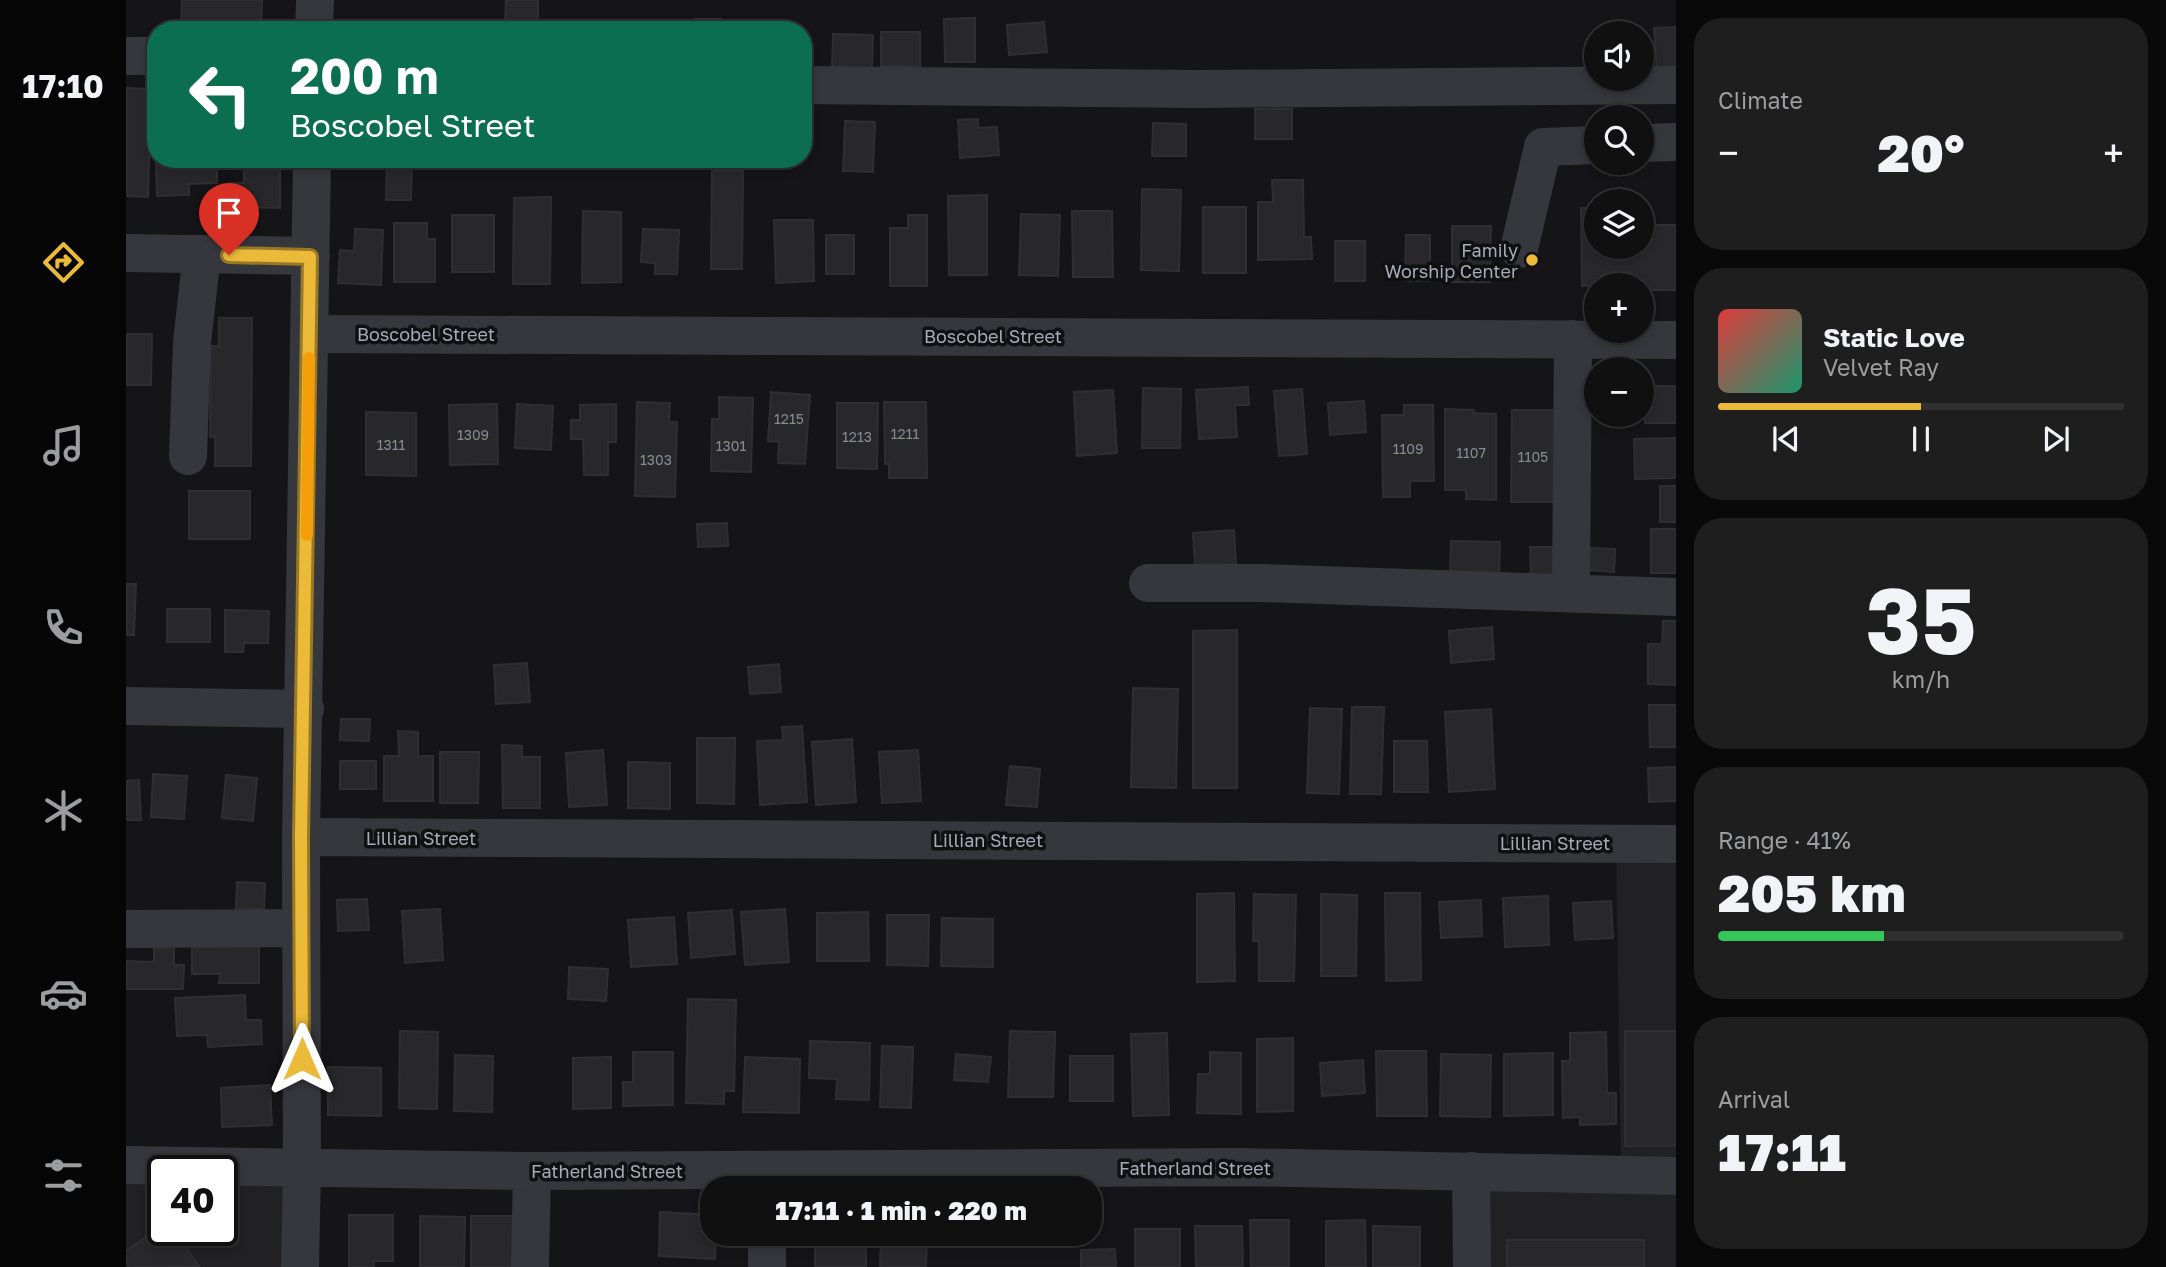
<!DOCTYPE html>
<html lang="en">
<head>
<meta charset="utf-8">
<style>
	body { margin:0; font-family:"Golos Text",sans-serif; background:#1e1e1f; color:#f1f3f6; height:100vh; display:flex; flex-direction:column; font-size:26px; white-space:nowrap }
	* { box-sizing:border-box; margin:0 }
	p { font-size:23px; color:#9c9d9f }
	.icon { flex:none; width:38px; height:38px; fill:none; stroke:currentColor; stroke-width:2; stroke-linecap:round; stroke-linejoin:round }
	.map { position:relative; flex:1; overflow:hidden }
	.panel { display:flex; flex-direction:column; gap:18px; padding:18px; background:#090909; width:490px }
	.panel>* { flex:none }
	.guide { position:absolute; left:21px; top:21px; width:665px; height:147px; border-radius:28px; box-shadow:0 4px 10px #0003,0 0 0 2px #303031; background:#0b6e4f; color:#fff; overflow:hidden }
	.tools { position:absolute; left:1458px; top:21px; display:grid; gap:14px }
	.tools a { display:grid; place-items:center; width:70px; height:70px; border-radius:50%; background:#101011; box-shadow:0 4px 10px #0003,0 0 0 2px #303031; font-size:35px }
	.speed { position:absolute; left:21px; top:1155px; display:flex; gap:14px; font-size:35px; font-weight:700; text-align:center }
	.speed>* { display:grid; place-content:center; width:91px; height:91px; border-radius:50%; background:#101011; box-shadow:0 4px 10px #0003,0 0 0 2px #303031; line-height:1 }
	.speed .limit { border:4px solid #111; border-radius:10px; background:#fff; color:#111 }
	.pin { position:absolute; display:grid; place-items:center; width:60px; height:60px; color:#fff; margin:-72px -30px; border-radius:50% 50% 50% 0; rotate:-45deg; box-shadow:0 0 7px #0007 }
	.pin .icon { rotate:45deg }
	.me { position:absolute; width:77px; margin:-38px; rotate:0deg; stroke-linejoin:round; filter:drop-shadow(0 0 5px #0008) }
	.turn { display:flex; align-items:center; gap:24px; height:147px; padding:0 28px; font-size:32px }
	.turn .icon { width:91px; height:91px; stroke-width:2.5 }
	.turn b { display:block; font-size:49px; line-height:60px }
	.big { font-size:52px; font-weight:800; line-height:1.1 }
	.panel .widget { flex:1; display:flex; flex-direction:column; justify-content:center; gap:10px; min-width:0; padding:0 24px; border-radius:28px; background:#1e1e1f }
	.panel .dial { align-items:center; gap:0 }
	.dial b { font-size:91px; line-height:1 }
	.song { display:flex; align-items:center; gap:21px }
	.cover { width:84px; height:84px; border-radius:10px; background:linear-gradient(135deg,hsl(0 70% 55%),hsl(160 70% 35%)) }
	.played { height:7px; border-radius:4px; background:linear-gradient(90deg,#ebba39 50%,#303031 50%) }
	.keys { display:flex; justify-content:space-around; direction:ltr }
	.heat { display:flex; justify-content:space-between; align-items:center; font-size:38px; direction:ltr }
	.charge { height:10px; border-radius:5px; background:linear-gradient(90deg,#34c759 41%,#303031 0) }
	.trip { position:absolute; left:574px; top:1176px; width:402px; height:70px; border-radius:28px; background:#101011; box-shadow:0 4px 10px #0003,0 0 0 2px #303031; font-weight:800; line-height:70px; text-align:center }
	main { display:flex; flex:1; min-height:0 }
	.menu { display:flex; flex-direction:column; width:126px; justify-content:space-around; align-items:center; background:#060607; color:#9c9d9f }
	.menu .icon { width:49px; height:49px }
	.menu .active { color:#ebba39 }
	.menu b { font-size:32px; color:#f1f3f6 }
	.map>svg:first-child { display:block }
	.built { fill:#212124; fill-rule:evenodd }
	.building { fill:#28282b; stroke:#2f2f33; stroke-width:2 }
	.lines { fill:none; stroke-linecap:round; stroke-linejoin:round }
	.minor { stroke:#36373c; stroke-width:38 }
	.route-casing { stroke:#997925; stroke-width:18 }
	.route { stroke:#ebba39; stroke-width:12 }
	.slow { stroke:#f59e0b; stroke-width:12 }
	.poi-dot { fill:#ebba39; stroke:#101012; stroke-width:2.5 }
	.labels { text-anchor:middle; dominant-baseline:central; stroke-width:7; stroke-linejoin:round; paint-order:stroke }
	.number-label { font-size:14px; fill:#868a93 }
	.poi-label { font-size:18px; fill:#a7abb7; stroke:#101012; text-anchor:end }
	.street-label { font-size:18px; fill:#a7abb7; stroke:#101012 }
</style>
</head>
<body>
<main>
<nav class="menu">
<b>17:10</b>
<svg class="icon active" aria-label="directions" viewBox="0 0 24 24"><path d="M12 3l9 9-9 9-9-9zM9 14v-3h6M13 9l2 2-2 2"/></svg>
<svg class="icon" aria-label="music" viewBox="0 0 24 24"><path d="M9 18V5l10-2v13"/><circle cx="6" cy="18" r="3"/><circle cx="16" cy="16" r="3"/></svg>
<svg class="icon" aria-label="phone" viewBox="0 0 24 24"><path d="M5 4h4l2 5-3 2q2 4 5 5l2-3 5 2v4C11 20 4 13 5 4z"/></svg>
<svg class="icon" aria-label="climate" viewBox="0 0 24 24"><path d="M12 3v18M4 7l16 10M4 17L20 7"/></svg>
<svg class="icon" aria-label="car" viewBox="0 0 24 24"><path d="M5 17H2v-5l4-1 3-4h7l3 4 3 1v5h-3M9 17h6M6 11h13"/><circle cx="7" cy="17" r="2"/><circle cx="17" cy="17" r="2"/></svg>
<svg class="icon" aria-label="filters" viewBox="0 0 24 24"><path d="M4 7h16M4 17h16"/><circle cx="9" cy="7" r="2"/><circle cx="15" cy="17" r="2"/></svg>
</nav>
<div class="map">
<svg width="1550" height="1267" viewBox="0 0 1550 1267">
	<rect width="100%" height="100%" fill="#151517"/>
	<path class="built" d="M1490,844H1550V1267H1346L1345,1171L1495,1176Z
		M0,1165L176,1167L174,1267H0ZM37,1171H96V1230H37Z"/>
	<path class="building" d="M56,0H136L135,30H55Z
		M380,0H412V28L379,27Z
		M849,18V62H819L818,19Z
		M569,19H595V30H569Z
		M918,22L921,52L883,55L881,25Z
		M221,23L244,24V30H221Z
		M1550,27V82L1532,83L1528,28Z
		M755,32H794V66H755Z
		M707,34L747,35L746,69L706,67Z
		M0,88L25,89L22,197L0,196Z
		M1129,109H1166V139H1129Z
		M852,119V128L871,127L873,155L834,158L832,120Z
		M719,121L749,122L747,172L717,171Z
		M1027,123L1060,124V156H1026Z
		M30,159H91V183L63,184V195L31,196Z
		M118,159H154V208L104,207V183H118Z
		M261,159H286L285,200H260Z
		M586,171H617L616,269H585Z
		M1146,180H1177L1178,237H1185L1186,259L1132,260V202H1147Z
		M1016,189L1055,190L1053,271L1015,270Z
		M861,195V275H823L822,196Z
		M425,197L424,284H387L388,198Z
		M1077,207H1120V273H1077Z
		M1455,208H1470V247H1516V225H1550V290H1516V285L1456,286Z
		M457,211L495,212V282L456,283Z
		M946,211H986L987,277H947Z
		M895,214L934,215L932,276L893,275Z
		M326,215H368V272H326Z
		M782,215H801V286H764V228H782Z
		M648,220H687L688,281L650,283Z
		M268,223H301V239H309V282H268Z
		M1326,226H1365L1364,282H1326Z
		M229,229L257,230L255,285L212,283L214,250L228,251Z
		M517,229L553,230L551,274H529V263L515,262Z
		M700,235H728V274H700Z
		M1280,235H1304V281H1279Z
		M1209,241H1239V281H1209Z
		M93,318H126L125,466H89V437H84L85,346H93Z
		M0,334H26L25,385H0Z
		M1519,386H1550V423H1519Z
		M1122,387L1123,405H1109L1111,437L1073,439L1070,390Z
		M1017,388L1055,389L1054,448H1016Z
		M1176,389L1181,454L1153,456L1148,391Z
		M987,390L991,453L951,456L948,392Z
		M645,392L684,395L679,464L652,463L653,442L642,441Z
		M593,397L627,398L625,472L585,471L586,419H593Z
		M1238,401L1240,432L1204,435L1202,403Z
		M511,402L544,403L543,422H551L549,497L509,496Z
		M758,402H800L801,478H763V464H759Z
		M711,403H752L751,469L711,468Z
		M371,404L372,464L324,465L323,405Z
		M391,404L427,406L425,450L389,448Z
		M490,404V442H482V475H458L457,439H445V420H454V405Z
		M1278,405H1307L1308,481H1284V497H1257L1256,415H1278Z
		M1319,409L1348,410V413L1370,414V500L1340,499V490H1319Z
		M1386,410H1430L1429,502H1385Z
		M240,412L290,413V476L240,475Z
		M1550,438V478L1509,479L1508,439Z
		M1534,486H1550V522H1534Z
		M63,491H124V539H63Z
		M601,523L602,546L572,547L571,524Z
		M1525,529H1550V573H1525Z
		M1108,530L1110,564L1069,566L1067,533Z
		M1325,541L1374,542L1373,576L1324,574Z
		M1404,547H1431V576H1405Z
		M1463,548L1489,549L1488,572L1462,570Z
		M0,584H10L8,635H0Z
		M41,609H84V642H41Z
		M99,610L143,611L142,643H118L117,652H99Z
		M1537,621H1550V685L1522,684V644H1536Z
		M1366,627L1368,659L1325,663L1323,631Z
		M1111,630V788H1067V631Z
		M401,663L404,702L370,704L368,665Z
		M653,664L655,692L624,694L622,667Z
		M1007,688L1052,689L1050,788L1005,787Z
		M1523,705H1550V747H1524Z
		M1226,707H1258L1255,794H1224Z
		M1184,708L1216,709L1213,794L1181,793Z
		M1365,709L1369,789L1323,792L1319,712Z
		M215,719H244L243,741L214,740Z
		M676,726L681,802L634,805L631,741L657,740L656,727Z
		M272,731L292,732V756H307V801H258V756H273Z
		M571,738H609L608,804L571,803Z
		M726,739L730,802L690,805L686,742Z
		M1268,741H1301L1302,792H1268Z
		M376,745L396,746V757H414V808H377Z
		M477,750L481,805L443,807L440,753Z
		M792,750L795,801L756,803L753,752Z
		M314,752H353L352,803H314Z
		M214,761H250V789H214Z
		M502,762L544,763V809L502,808Z
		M884,766L914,769L911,807L880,805Z
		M1550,767V801L1523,802L1522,768Z
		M27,774L61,776L58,819L25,817Z
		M100,775L131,778L127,821L96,818Z
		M13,780L15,820H0V781Z
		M111,882L139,883L138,909L110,908Z
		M1108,893L1109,981L1071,982V894Z
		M1259,893H1294L1295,980L1260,981Z
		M1128,894L1170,895L1168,981H1133V941H1127Z
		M1195,894L1231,895L1230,976H1195Z
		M1422,896L1423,945L1379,947L1377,898Z
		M241,899L243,930L212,931L211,900Z
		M1355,900L1356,936L1315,938L1313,902Z
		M1485,901L1487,938L1449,940L1447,903Z
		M314,909L317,960L279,963L276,911Z
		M659,909L663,962L619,965L615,912Z
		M606,910L609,954L565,958L562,913Z
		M742,912L743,961H691V913Z
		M761,915H803L802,966L761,965Z
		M548,917L551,964L505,967L502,920Z
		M816,918L867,919V967L815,966Z
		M48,941V965H58L57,989H0V961L28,962V942Z
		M66,942H133V983H93L94,974H66Z
		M443,967L482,969L480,1001L442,999Z
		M119,995L120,1020H135L136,1044L82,1047L81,1035L51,1036L49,998Z
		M562,999L610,1000L608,1091H598V1104L560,1103Z
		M274,1031L312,1032L311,1109L273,1108Z
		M884,1031L929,1032L927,1097H882Z
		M1499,1031H1550V1146H1499Z
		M1480,1032L1481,1093H1490V1124L1454,1125V1117L1437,1118L1436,1061H1444V1033Z
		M1041,1033L1043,1115L1007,1116L1005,1034Z
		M1167,1038V1111L1131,1112V1039Z
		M684,1041L744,1043L743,1100L710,1099L711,1079L683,1078Z
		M756,1046L787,1047L785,1108L754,1107Z
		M1250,1051H1300L1301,1116H1251Z
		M507,1052H547V1105L497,1106V1082H507Z
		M1084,1052L1115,1053V1114L1071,1113L1072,1074H1084Z
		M1427,1053V1115L1378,1116V1054Z
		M830,1054L865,1057L862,1082L828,1080Z
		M1315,1054L1365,1055L1364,1117L1314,1116Z
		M329,1055L367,1056L366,1112L328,1111Z
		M944,1056H987V1101H944Z
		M485,1057V1108L447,1109V1058Z
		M619,1057L674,1059L673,1113L617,1112Z
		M1237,1060L1239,1093L1196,1096L1194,1063Z
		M202,1067L255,1068V1116L202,1115Z
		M144,1085L146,1125L96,1127L95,1088Z
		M534,1212L586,1215V1234H590L589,1259L533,1256Z
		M223,1215H267V1261H248V1267H223Z
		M294,1216L339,1217L338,1267H294Z
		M345,1216H389V1267H345Z
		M1124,1220H1163V1267H1125Z
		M1239,1220L1240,1267H1200V1221Z
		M37,1225V1230H47L73,1266L4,1267L0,1262V1251Z
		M1069,1226H1116L1117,1267H1070Z
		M1247,1226L1294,1227V1267H1247Z
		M1009,1229H1054V1267H1009Z
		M689,1237L740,1238V1267H689Z
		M755,1238L801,1239L800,1267H754Z
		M1381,1240H1518V1267H1381Z
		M989,1249L990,1267H955V1250Z"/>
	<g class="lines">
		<path class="minor" d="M188,30L189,0
			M0,56H30
			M677,85L1071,89L1550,85
			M1516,143L1550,142
			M1393,249L1417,147L1470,145
			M0,253L185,256
			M183,334L1550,340
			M62,456L66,342L76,254
			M1022,583H1135L1550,597
			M1445,593L1447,339
			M0,706L179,709
			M175,837L1550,844
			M0,929L175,928
			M0,1165L406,1171L1114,1167L1550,1176
			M1345,1171L1346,1267
			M174,1267L176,1167L175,837L186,159
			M404,1267L406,1171
			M641,1267V1234"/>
	</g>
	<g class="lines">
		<defs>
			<path id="route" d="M103,255L184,257L175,837L176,1059"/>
		</defs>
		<use href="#route" class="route-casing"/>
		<use href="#route" class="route"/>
		<path class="slow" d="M181,535L183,358"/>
	</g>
	<circle class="poi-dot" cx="1406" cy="260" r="7"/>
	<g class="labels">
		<g class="number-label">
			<text x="663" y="418">1215</text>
			<text x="779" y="433">1211</text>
			<text x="347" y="434">1309</text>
			<text x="731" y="436">1213</text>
			<text x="265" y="444">1311</text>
			<text x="605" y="445">1301</text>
			<text x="1282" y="448">1109</text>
			<text x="1345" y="452">1107</text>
			<text x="1407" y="456">1105</text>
			<text x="530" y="459">1303</text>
		</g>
		<g class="poi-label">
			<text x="1392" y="250">Family<tspan x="1392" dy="21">Worship Center</tspan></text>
		</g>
		<g class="street-label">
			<text x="300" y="334">Boscobel Street</text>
			<text x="867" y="336">Boscobel Street</text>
			<text x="295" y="838">Lillian Street</text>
			<text x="862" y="840">Lillian Street</text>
			<text x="1429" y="843">Lillian Street</text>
			<text x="1069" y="1168">Fatherland Street</text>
			<text x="481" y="1171">Fatherland Street</text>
		</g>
	</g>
</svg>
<div class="tools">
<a><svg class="icon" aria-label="sound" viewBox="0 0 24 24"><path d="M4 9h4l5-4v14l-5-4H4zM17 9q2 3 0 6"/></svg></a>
<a><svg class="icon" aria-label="search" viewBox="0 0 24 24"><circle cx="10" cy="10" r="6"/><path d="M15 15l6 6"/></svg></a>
<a><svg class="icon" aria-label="layers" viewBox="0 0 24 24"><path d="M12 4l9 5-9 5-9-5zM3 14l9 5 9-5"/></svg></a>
<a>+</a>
<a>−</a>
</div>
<div class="speed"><div class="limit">40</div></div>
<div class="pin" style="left:103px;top:255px;background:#d93025"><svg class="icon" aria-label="arrive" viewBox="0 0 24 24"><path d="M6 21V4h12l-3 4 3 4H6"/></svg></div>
<svg class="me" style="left:176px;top:1059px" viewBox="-20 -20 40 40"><path d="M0-17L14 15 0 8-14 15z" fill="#ebba39" stroke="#fff" stroke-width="4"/></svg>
<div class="trip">17:11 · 1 min · 220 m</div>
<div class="guide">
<div class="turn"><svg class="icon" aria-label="left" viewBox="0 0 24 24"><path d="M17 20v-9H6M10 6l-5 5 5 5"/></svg><div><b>200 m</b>Boscobel Street</div></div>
</div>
</div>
<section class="panel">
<div class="widget"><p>Climate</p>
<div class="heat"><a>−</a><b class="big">20°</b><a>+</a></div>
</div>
<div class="widget">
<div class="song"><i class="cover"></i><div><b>Static Love</b><p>Velvet Ray</p></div></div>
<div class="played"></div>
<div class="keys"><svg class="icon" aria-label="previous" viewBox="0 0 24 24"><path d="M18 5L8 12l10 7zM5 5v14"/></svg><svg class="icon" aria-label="pause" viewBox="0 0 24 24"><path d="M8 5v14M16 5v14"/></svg><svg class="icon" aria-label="next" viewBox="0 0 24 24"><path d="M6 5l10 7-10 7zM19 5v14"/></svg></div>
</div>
<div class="widget dial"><b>35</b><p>km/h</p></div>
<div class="widget"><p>Range · 41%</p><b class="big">205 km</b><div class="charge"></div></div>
<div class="widget"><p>Arrival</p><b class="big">17:11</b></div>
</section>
</main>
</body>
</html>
